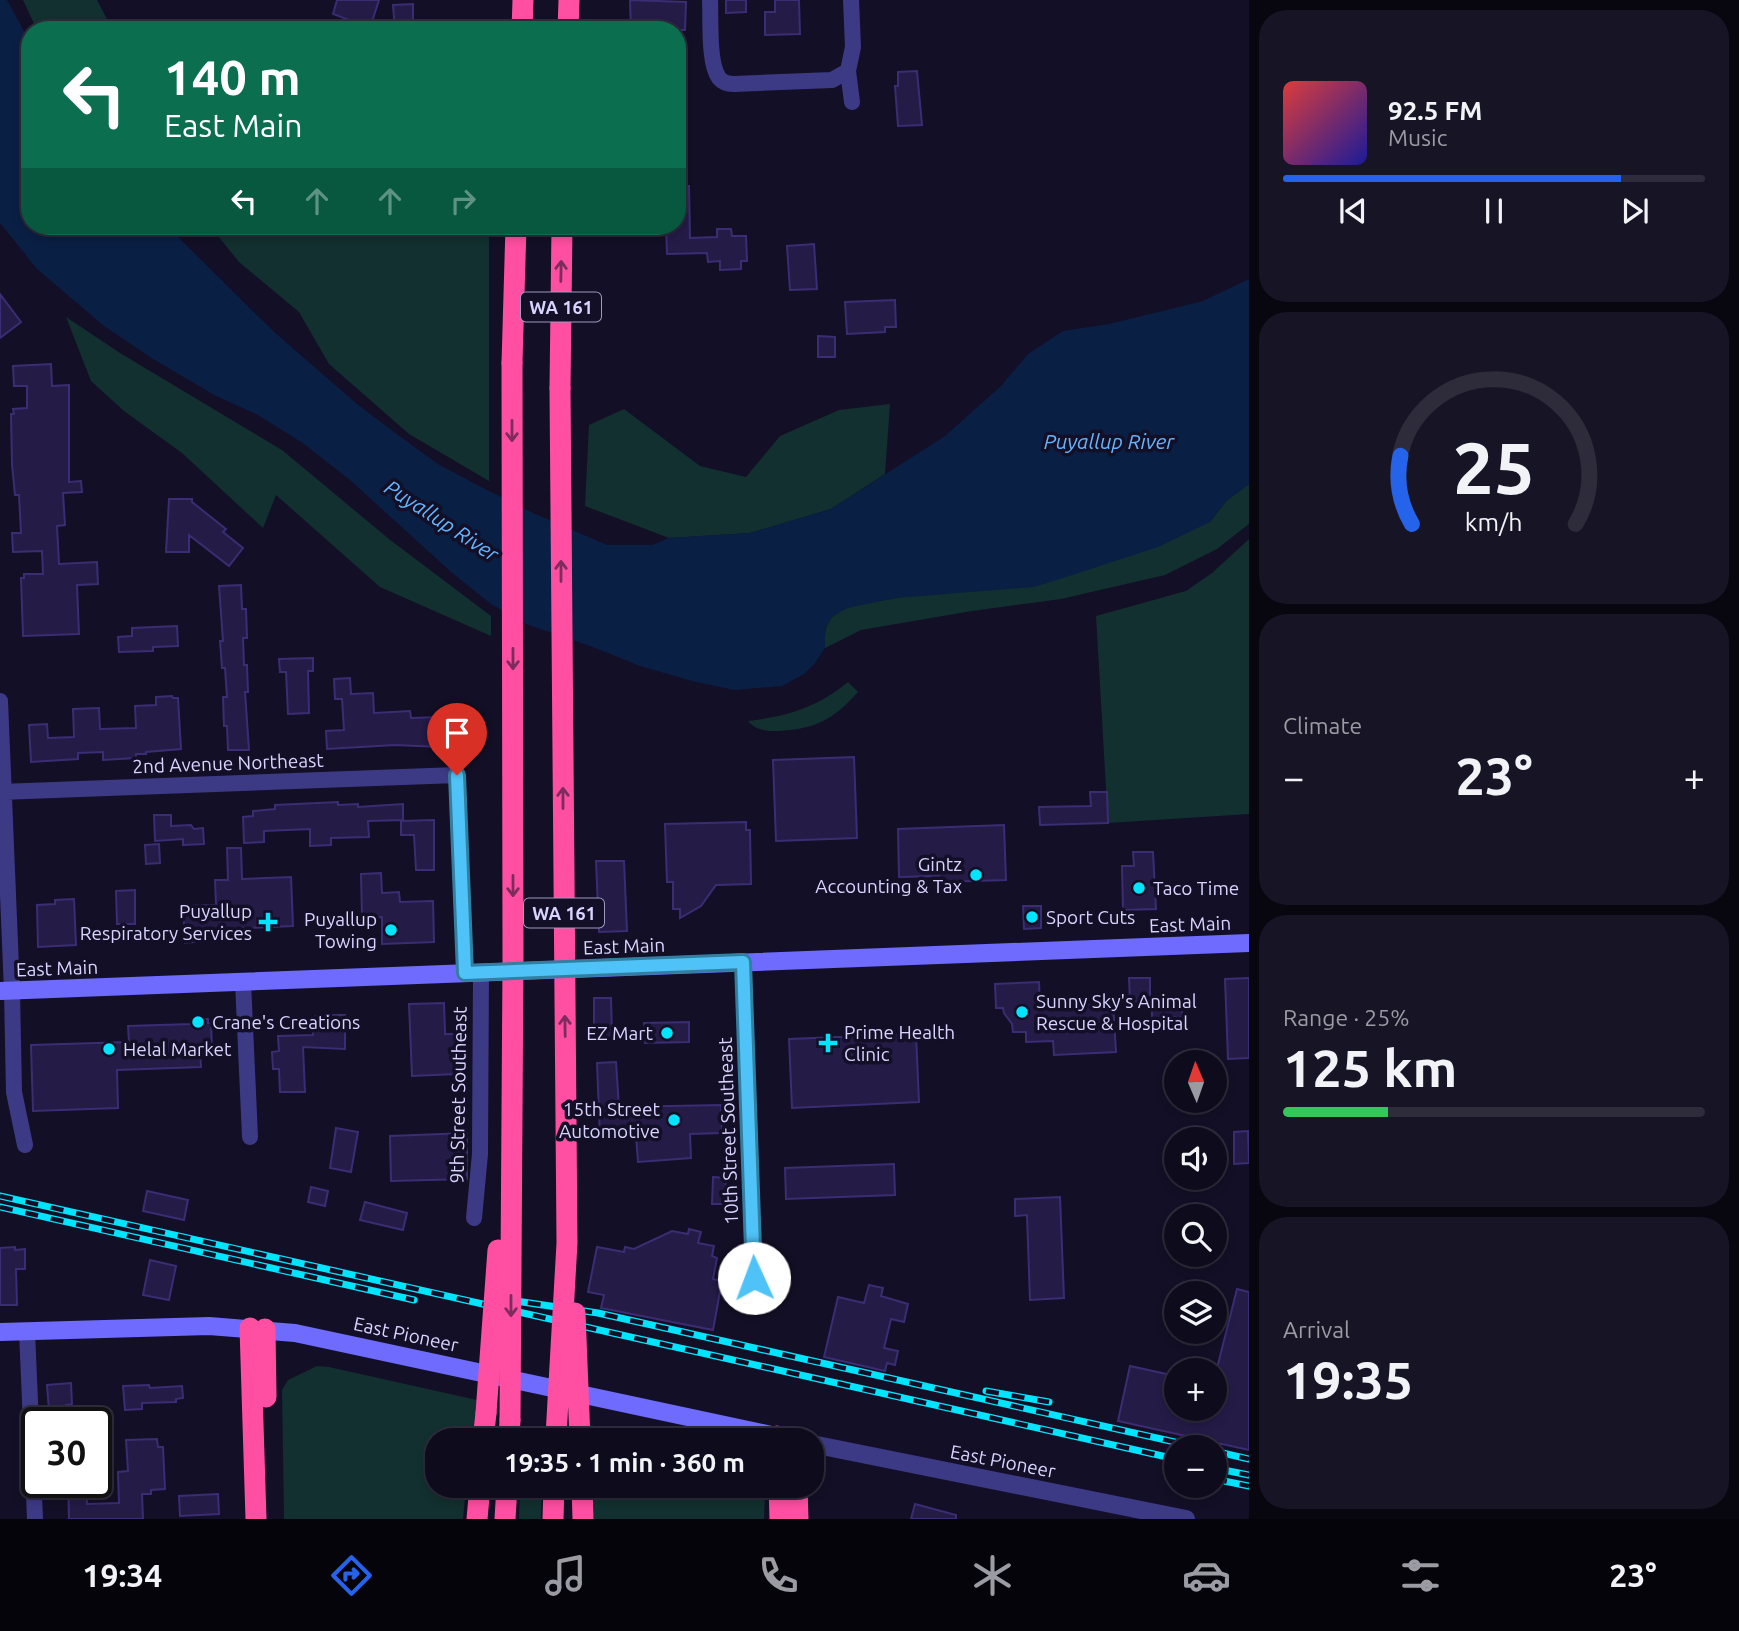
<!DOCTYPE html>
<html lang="en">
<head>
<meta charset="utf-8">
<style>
	body { margin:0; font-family:Ubuntu,sans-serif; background:#171425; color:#f1f3f6; height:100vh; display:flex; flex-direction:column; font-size:26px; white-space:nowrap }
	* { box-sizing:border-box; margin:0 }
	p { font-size:23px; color:#9b9ba3 }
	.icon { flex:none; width:38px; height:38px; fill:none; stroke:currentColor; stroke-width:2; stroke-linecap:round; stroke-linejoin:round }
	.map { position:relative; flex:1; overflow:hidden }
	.panel { display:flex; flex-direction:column; gap:10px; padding:10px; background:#08060f; width:490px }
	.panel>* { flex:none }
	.top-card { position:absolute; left:21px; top:21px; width:665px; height:214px; border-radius:28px; box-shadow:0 4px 10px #0003,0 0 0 2px #2e2b3b; background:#0b6e4f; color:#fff; overflow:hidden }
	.needle { width:46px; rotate:358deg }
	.tools { position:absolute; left:1164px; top:1050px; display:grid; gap:14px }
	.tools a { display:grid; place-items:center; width:63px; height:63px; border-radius:50%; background:#0e0b1c; box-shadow:0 4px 10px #0003,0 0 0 2px #2e2b3b; font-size:35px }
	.speed { position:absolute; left:21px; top:1407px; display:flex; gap:14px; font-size:35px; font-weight:700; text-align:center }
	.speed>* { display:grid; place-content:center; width:91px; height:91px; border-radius:50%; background:#0e0b1c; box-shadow:0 4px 10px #0003,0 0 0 2px #2e2b3b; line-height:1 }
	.speed .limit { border:4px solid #111; border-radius:10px; background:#fff; color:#111 }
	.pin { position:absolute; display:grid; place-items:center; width:60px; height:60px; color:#fff; margin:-72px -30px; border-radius:50% 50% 50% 0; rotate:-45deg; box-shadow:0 0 7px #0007 }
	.pin .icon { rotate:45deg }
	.me { position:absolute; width:77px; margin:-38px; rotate:358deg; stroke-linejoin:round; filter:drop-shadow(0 0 5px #0008) }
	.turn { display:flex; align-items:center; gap:24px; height:147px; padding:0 28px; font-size:32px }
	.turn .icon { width:91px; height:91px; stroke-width:2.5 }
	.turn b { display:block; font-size:49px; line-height:60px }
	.lanes { display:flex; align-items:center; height:66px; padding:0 28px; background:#0003; justify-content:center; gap:35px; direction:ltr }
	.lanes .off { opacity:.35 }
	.big { font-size:52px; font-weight:700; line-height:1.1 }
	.panel .tile { flex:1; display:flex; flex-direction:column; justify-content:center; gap:10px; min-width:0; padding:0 24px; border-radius:28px; background:#171425 }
	.panel .dial { align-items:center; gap:0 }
	.dial svg { height:182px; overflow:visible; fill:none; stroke:#2e2b3b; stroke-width:7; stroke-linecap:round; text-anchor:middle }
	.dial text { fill:#f1f3f6; stroke:none }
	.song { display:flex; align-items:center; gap:21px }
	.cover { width:84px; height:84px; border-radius:10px; background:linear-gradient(135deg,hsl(0 70% 55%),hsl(240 70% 35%)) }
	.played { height:7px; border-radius:4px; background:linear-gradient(90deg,#2563eb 80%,#2e2b3b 80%) }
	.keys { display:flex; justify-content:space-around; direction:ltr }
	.heat { display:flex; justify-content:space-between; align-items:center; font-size:38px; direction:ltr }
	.charge { height:10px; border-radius:5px; background:linear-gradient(90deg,#34c759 25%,#2e2b3b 0) }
	.trip { position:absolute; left:425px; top:1428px; width:399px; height:70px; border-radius:28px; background:#0e0b1c; box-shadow:0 4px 10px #0003,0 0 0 2px #2e2b3b; font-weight:700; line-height:70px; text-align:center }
	.tab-bar { display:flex; height:112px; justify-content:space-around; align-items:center; background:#06040b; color:#9b9ba3 }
	.tab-bar .icon { width:49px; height:49px }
	.tab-bar .active { color:#2563eb }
	.tab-bar b { font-size:32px; color:#f1f3f6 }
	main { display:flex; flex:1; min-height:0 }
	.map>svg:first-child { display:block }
	.green { fill:#12302f }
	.water { fill:#0a1f44 }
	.building { fill:#241b47; stroke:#3b2d73; stroke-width:2 }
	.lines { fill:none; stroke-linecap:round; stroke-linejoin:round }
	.minor { stroke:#3d3a85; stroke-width:16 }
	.tertiary { stroke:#3d3a85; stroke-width:18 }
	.secondary { stroke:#6f6bff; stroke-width:18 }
	.motorway { stroke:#ff4fa3; stroke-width:21 }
	.rail-casing { stroke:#00e5ff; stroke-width:7 }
	.rail { stroke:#130f26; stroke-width:4.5; stroke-dasharray:13; stroke-linecap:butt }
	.motorway-bridge { stroke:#ff4fa3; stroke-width:21 }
	.oneway { stroke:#7d2c5e }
	.route-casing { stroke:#337fa1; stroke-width:18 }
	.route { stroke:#4fc3f7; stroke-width:12 }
	.poi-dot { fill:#00e5ff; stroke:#130f26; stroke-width:2.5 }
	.labels { text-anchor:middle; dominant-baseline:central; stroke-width:7; stroke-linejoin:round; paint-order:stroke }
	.shield { fill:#130f26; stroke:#9e99be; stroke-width:2 }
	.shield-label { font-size:18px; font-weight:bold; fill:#d9d4ff }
	.street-label { font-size:19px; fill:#d9d4ff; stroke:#130f26 }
	.poi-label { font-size:19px; fill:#d9d4ff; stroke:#130f26; text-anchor:start }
	.water-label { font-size:21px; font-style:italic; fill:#62b6ff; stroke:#130f26 }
</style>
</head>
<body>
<main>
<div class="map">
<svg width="1249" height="1519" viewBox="0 0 1249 1519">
	<rect width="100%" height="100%" fill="#130f26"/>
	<path class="green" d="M23,0H97L107,19L155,30H37Z
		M210,226H335L338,230L391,237L409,226H489V481L409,434L329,364L299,312L239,262Z
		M66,317L120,353L282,450L389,539L491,616V636L380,587L276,495L263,528L182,453L124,411L91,381Z
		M890,404L885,474L831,509L750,533L669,538L585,506L589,425L624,409L700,466L746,477L780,436L839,410Z
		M1249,484V524L1217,549L1165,575L1061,599L972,611L861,630L825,648C825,638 824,625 832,617C846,603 878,602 896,598L1210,522L1226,501Z
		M1249,539V814L1108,823L1096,616L1186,591L1212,573Z
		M848,682L858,692C834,719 816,729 779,731C768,731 756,731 748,721C788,716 816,708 848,682Z
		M317,1366L329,1367L477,1400L472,1440H438V1486H466L463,1519H284L282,1390L288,1380Z
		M590,1425L659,1440H590Z
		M520,1486H542L541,1519H519Z
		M589,1486H758V1491L765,1493L764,1519H590Z"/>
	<path class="water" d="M0,0H7L30,42V226H167L273,331L357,404L394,432L438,464L483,488L533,513L607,545H652L669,538L750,533L831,509L945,436L1001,386L1028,354L1063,331L1109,324L1203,301L1249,279V484L1226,501L1210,522L1158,547L1063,578L1034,587L896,598L847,608L832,617L825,630V648L815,663L804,674L782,686L734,690L692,681L640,666L593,647L526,624L491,604L451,572L350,480L304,444L258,415L216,396L153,359L104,326L37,269L0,223Z"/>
	<path class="building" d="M337,0H379L370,28L333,14Z
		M630,0L686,2L685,30H631Z
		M726,0H746V12L726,13Z
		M775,0H799L800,34L765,35V12H775Z
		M413,4V22L410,23V30H395L393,5Z
		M917,71L922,125L898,126L895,86H898V72Z
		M677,186H689L690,238L717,237V229H731L732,236H746L747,261H741V269L720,270V261L708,262L707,253L667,254L666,226H677Z
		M814,244L817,289L790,290L787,246Z
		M0,294L21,322L0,338Z
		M895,300L896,327H885V332L847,334L845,302Z
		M818,336L835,337V357H818Z
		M51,364L52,386L69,385V482L81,481L82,492L63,493L65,525L57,526L59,564L97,562L98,584L77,585L79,634L23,636L21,578H24V574H43L42,551L13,552L12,533H21L19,495H15L12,464L11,414H14L13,409L27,408V386H14L13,366Z
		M169,499H192V502L226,529L223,532L243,548L229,566L189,535V552H166Z
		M241,585L242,609H246L247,638H243L244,665H247L248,692H245L249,750H228L227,726H224L223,697H227L225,668H222L220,641H223L219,586Z
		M177,626L178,646L153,647V651L119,652L118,637L132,636V628Z
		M313,658V671H308L309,713L288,714L286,672H280L279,659Z
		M350,678L351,694L373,693L374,713L410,711L411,718L440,717V722H457L458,736L439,737L440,747L395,745L327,749L326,731L344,730L342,699H335L334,679Z
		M172,696L173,698H178L181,749L146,752V754H136V758L103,760V752L78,753V759L31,762L29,725L47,724L48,738L74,737L73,709L99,708L100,729L136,728L135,706L156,705V697Z
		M854,757L857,838L776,841L773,760Z
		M1090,792H1107L1108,823L1040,825L1039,807L1091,806Z
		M338,802V805L358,804V807L403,804V820L368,821L369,837L331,838V845L310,846V829L264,831V842L244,843L243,817L253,816V811L275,809V805Z
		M154,815H171V826L191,825L194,829L203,828L204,844L183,845V839L155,841Z
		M434,820V870H416L414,835H401V821Z
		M746,822V830H750L751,884L716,885L701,906L680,918V909H673V882H667L665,824Z
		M1004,825L1006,880L939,882V876L899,877L898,829Z
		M159,844L160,863L146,864L145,845Z
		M227,848H241L242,879L291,877L293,926L203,930V941L185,943L183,906L216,905L215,880H228Z
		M1133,852H1153L1156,909L1123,910L1122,866H1134Z
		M596,861H624L627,931L599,932Z
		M381,873L382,893L399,892L400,902L433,901L434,942L382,944V917L362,918L361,874Z
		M135,890V924H117L116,891Z
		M74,899L76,945L38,947L37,905L55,904V900Z
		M1023,906H1041V928L1024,929Z
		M1129,978H1150V1001L1130,1002Z
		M1249,978V1058L1228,1059L1225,979Z
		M1039,982L1040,1006L1113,1004L1116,1052L1054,1055L1053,1041L1026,1042V1032H1013L1012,1024L1004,1013L1003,1008H996L995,984Z
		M594,998H611L612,1036L594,1037Z
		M444,1003L445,1034H455L456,1074L412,1076L409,1004Z
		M1182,1003V1017L1152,1018V1004Z
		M319,1015H345V1049L303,1047L305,1092H280L279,1069H273L272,1052L279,1051L278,1036L313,1035L314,1017Z
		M192,1019H208V1023H211L212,1051L200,1052L201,1067L117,1070L118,1108L33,1111L31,1045L129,1042L128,1026L192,1024Z
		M689,1022V1042L645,1043L644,1023Z
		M916,1034L919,1102L792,1108L789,1039Z
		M616,1062L619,1107L721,1105L722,1133L690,1134L691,1158L638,1162L636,1136L600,1138L597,1063Z
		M336,1128L358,1132L351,1172L330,1168Z
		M1248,1131L1249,1163L1234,1164V1132Z
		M467,1133V1179L391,1181L390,1136Z
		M894,1164L895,1195L786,1199L785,1168Z
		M713,1177L726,1178L725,1204H712Z
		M311,1187L328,1191L325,1206L308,1202Z
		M147,1191L188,1200L184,1220L143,1211Z
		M1060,1197L1064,1298L1030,1300L1027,1215L1015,1216V1199Z
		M365,1202L407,1213L403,1230L360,1220Z
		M689,1229L701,1232L698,1243L714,1246L712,1256L717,1258L713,1279L722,1281L713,1330L601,1308L604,1295L588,1292L597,1247L624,1252L625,1247L634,1249L672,1231L688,1234Z
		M15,1247V1250L25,1249V1269H16L17,1305H0V1248Z
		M150,1260L176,1266L169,1300L143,1295Z
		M869,1285L883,1288L881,1296L908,1304L904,1322L891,1319L884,1348L898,1351L895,1365L887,1363L885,1371L824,1357L838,1297L864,1303Z
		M1237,1289L1249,1292V1450L1118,1421L1130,1366L1176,1376V1409H1214V1380Z
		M71,1383L72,1404L66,1405L67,1423H50L47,1385Z
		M149,1385L150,1388L182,1386L183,1398L176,1399V1402L142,1403V1409L125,1410L123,1386Z
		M157,1439L158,1447H163L165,1489L151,1490V1494H142L143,1519H69L68,1482H86L87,1504L119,1503L118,1472L128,1471L126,1440Z
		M218,1494L219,1514L180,1516L179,1496Z
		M915,1504L956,1515V1519H911Z"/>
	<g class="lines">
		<path class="minor" d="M710,0C711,19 708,63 719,78C723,83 729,84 734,84L832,80L848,71L853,47L851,0
			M848,71L852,102
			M0,701L12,991L14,1092L25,1145
			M0,792L457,775L465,973
			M743,962L755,1299
			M243,982L250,1137
			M474,1218L480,1154L481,972
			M27,1331L35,1519"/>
		<path class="tertiary" d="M812,1444L1186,1519"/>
		<path class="secondary" d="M0,991L1249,943
			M0,1332L209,1326L295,1333L795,1440"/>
		<path class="motorway" d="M522,30L523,0
			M568,30L569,0
			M512,363L516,226
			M560,388L562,226
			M250,1328L256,1519
			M265,1329L266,1397
			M777,1436V1440
			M483,1440L486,1413
			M509,1440L510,1420
			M582,1486L583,1519
			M779,1486L780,1519
			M797,1486L798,1519
			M477,1519L480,1486
			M505,1519L507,1486
			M553,1519L554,1486"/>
		<defs>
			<path id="rail" d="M0,1196L1176,1459
				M0,1207L414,1300
				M502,1299L598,1313L1197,1447
				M986,1391L1049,1402
				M1214,1451L1249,1459
				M1214,1468L1249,1475
				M1214,1479L1249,1486"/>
		</defs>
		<use href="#rail" class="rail-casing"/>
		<use href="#rail" class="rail"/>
		<path class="motorway-bridge" d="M575,1313L580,1440
			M486,1413L498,1250
			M510,1420L513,961L512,363
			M556,1436L567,1243L560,388"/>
	</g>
	<defs><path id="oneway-shaft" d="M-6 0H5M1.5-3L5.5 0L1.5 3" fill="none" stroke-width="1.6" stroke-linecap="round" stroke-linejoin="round" transform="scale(1.75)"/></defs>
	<g class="oneway">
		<use href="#oneway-shaft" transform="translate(561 271) rotate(-89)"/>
		<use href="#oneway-shaft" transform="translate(512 431) rotate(90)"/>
		<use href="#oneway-shaft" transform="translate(561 571) rotate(-90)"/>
		<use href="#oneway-shaft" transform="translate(513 659) rotate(90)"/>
		<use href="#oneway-shaft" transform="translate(563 798) rotate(-90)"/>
		<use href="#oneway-shaft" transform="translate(513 886) rotate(90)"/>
		<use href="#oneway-shaft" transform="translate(565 1026) rotate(-91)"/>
		<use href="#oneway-shaft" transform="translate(511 1306) rotate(90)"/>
	</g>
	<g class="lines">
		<defs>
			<path id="route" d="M457,775L465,973L743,962L754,1278"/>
		</defs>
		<use href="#route" class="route-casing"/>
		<use href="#route" class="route"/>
	</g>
	<g class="poi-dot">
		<circle cx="976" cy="875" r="7"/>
		<circle cx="1139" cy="888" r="7"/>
		<circle cx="1032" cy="917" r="7"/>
		<path d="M264.5 911.5h7v7h7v7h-7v7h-7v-7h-7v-7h7z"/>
		<circle cx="391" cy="930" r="7"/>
		<circle cx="1022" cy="1012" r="7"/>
		<circle cx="198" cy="1022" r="7"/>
		<circle cx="667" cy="1033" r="7"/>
		<path d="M824.5 1032.5h7v7h7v7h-7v7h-7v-7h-7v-7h7z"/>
		<circle cx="109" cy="1049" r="7"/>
		<circle cx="674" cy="1120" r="7"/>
	</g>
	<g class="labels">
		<g class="shield">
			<rect x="521" y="292.5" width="80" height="29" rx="5"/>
			<rect x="524" y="898.5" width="80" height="29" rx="5"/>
		</g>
		<g class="shield-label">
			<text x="561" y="307">WA 161</text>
			<text x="564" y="913">WA 161</text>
		</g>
		<g class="street-label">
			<text transform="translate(228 763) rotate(-2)">2nd Avenue Northeast</text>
			<text transform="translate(1190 924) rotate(-2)">East Main</text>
			<text transform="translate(624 946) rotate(-2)">East Main</text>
			<text transform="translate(57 968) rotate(-2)">East Main</text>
			<text transform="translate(458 1095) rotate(-89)">9th Street Southeast</text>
			<text transform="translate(728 1131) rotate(-92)">10th Street Southeast</text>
			<text transform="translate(406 1334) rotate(12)">East Pioneer</text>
			<text transform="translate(1003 1461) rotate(11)">East Pioneer</text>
		</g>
		<g class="poi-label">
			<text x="962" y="864" text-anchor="end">Gintz<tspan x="962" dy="22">Accounting &amp; Tax</tspan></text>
			<text x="1153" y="888">Taco Time</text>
			<text x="252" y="911" text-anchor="end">Puyallup<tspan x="252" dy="22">Respiratory Services</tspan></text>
			<text x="1046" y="917">Sport Cuts</text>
			<text x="377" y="919" text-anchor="end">Puyallup<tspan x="377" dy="22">Towing</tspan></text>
			<text x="1036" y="1001">Sunny Sky's Animal<tspan x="1036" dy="22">Rescue &amp; Hospital</tspan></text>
			<text x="212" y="1022">Crane's Creations</text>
			<text x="844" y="1032">Prime Health<tspan x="844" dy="22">Clinic</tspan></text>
			<text x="653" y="1033" text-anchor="end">EZ Mart</text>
			<text x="123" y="1049">Helal Market</text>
			<text x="660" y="1109" text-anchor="end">15th Street<tspan x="660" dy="22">Automotive</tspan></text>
		</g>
		<g class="water-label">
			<text x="1109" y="441">Puyallup River</text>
			<text transform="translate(442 520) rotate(33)">Puyallup River</text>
		</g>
	</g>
</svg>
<div class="tools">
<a><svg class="needle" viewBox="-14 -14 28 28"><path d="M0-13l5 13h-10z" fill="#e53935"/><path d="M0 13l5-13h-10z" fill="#9b9ba3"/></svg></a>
<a><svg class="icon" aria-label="sound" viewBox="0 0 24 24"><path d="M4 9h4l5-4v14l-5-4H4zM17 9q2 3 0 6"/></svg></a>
<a><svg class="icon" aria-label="search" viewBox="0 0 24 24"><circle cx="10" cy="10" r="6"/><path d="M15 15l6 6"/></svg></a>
<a><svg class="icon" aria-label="layers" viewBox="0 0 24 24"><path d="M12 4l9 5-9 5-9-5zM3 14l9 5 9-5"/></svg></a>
<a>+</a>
<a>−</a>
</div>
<div class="speed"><div class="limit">30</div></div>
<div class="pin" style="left:457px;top:775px;background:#d93025"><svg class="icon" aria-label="arrive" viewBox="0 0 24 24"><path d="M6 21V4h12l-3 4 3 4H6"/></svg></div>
<svg class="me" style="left:754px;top:1278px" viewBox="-20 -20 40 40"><circle r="19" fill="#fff"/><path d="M0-13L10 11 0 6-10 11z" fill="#4fc3f7"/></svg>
<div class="trip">19:35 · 1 min · 360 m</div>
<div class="top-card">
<div class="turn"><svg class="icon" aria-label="left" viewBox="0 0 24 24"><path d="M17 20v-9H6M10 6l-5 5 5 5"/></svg><div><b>140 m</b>East Main</div></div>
<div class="lanes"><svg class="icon" aria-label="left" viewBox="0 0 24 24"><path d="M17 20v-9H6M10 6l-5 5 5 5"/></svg><svg class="icon off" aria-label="ahead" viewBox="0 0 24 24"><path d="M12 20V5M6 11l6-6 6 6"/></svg><svg class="icon off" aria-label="ahead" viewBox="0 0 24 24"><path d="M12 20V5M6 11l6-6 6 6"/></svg><svg class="icon off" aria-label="right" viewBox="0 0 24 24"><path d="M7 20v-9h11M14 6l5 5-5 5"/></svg></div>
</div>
</div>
<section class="panel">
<div class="tile">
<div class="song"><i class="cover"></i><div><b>92.5 FM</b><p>Music</p></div></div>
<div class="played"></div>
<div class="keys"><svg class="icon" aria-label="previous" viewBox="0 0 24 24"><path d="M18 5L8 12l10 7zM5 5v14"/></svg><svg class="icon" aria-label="pause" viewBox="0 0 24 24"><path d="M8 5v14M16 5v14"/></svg><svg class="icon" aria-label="next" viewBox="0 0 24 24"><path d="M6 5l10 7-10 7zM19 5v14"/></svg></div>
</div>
<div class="tile dial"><svg viewBox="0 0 100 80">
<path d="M14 69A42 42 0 1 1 86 69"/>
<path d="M14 69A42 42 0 0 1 9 39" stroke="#2563eb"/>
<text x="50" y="56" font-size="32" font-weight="700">25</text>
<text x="50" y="72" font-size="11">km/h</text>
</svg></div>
<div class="tile"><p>Climate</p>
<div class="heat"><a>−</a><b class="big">23°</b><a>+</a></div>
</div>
<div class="tile"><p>Range · 25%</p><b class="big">125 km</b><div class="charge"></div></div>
<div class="tile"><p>Arrival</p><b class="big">19:35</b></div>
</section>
</main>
<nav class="tab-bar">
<b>19:34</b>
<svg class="icon active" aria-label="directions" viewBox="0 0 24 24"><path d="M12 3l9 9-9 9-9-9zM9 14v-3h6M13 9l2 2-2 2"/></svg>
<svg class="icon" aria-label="music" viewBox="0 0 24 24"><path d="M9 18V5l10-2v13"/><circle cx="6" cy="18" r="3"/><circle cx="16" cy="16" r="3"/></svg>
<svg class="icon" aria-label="phone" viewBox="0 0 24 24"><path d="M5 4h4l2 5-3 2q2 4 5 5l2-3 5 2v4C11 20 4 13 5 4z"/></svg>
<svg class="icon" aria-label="climate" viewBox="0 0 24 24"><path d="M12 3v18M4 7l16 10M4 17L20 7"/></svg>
<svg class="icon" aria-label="car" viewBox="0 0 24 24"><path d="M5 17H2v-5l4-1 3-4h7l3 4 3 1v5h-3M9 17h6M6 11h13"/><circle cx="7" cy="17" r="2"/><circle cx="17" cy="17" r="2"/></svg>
<svg class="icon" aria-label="filters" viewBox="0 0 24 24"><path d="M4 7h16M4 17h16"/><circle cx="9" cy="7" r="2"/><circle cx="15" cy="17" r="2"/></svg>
<b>23°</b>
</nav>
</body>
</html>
